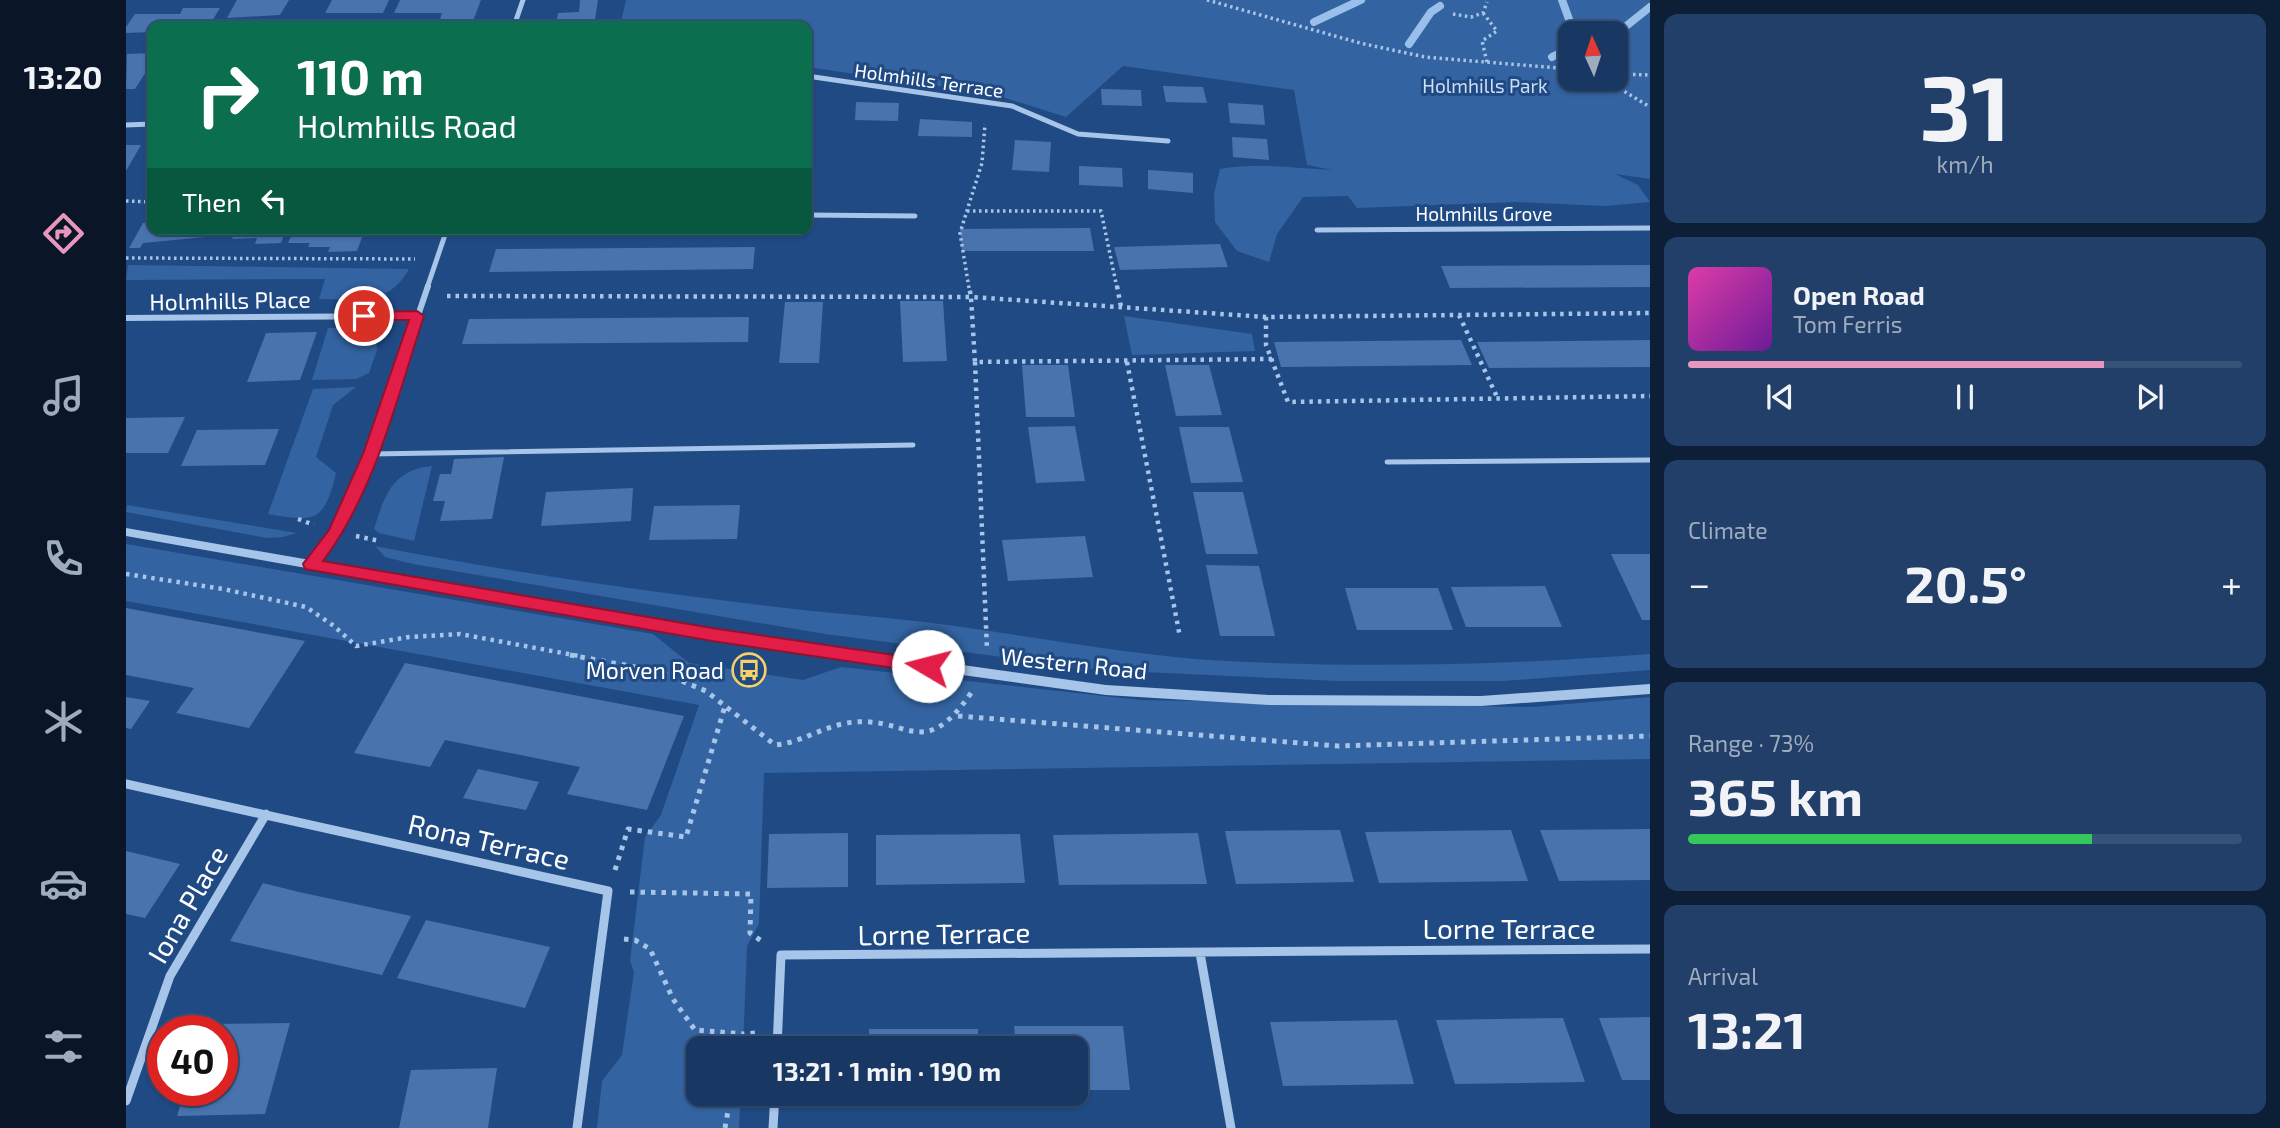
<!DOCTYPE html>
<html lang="en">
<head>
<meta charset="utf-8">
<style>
	body { margin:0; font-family:"Exo 2",sans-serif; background:#213f69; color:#f1f3f6; height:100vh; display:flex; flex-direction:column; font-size:26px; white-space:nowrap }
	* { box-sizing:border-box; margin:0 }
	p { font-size:23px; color:#9facbe }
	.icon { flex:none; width:38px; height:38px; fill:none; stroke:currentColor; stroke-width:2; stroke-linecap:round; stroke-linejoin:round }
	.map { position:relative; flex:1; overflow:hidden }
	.panel { display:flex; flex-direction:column; gap:14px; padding:14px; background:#0d1f36; width:630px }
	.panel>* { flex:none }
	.banner { position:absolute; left:21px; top:21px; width:665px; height:214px; border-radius:14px; box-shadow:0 2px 5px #0004,0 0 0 2px #365278; background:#0b6e4f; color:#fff; overflow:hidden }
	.needle { width:46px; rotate:357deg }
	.buttons { position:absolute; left:1432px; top:21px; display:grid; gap:14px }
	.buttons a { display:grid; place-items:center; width:70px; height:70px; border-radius:14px; background:#183863; box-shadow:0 2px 5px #0004,0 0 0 2px #365278; font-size:35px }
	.speed { position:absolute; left:21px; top:1015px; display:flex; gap:14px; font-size:35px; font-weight:700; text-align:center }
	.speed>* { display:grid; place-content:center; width:91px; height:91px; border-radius:50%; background:#183863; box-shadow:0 2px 5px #0004,0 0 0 2px #365278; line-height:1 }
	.speed .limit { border:10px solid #d22; background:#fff; color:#111 }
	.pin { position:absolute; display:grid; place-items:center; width:60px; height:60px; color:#fff; margin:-30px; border:4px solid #fff; border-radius:50%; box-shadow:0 2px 7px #0007 }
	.me { position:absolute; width:77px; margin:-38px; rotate:278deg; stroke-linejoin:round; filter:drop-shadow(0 0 5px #0008) }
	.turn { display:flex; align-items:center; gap:24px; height:147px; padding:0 35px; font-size:32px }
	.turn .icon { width:91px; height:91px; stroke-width:2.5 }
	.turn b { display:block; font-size:49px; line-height:60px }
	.then { display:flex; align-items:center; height:66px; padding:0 35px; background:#0003; gap:14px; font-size:26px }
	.big { font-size:52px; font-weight:700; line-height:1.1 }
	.panel .tile { flex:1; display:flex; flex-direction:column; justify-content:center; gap:10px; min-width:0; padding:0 24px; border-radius:14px; background:#213f69 }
	.panel .dial { align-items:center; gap:0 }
	.dial b { font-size:91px; line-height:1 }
	.song { display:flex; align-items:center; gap:21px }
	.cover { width:84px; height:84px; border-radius:10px; background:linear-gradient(135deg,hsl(320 70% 55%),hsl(280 70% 35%)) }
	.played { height:7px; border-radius:4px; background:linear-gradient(90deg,#e797bd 75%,#365278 75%) }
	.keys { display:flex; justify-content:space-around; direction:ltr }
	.heat { display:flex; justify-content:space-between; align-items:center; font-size:38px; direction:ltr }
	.charge { height:10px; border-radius:5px; background:linear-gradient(90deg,#34c759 73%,#365278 0) }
	.trip { position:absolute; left:560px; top:1036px; width:402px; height:70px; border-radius:14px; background:#183863; box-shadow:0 2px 5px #0004,0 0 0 2px #365278; font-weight:700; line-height:70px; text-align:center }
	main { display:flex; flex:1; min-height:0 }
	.tab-bar { display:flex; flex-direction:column; width:126px; justify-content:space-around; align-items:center; background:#0a1628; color:#9facbe }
	.tab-bar .icon { width:49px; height:49px }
	.tab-bar .selected { color:#e797bd }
	.tab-bar b { font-size:32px; color:#f1f3f6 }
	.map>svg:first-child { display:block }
	.green { fill:#3363a1; fill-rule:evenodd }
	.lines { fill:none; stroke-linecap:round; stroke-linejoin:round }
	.stream { stroke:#9bbfeb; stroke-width:8 }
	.building { fill:#4873ad }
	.path-far2 { stroke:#a7c4e9; stroke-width:3.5; stroke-dasharray:2.5 3.5; stroke-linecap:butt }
	.path-far1 { stroke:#a7c4e9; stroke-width:4.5; stroke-dasharray:3.5 5; stroke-linecap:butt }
	.path { stroke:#a7c4e9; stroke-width:5; stroke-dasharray:4.5 6; stroke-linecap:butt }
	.service { stroke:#a7c4e9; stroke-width:5 }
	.minor-far2 { stroke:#a7c4e9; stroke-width:5 }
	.minor-far1 { stroke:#a7c4e9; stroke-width:6 }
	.minor { stroke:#a7c4e9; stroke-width:9 }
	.tertiary { fill:#a7c4e9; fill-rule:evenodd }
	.route { fill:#e11d48; stroke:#92132f; stroke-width:2 }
	.labels { text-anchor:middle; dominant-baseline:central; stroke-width:6; stroke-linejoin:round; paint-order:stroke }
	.far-street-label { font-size:19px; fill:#fff; stroke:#204a84 }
	.far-park-label { font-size:19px; fill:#ccdff7; stroke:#204a84 }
	.street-label { font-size:23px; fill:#fff; stroke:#204a84 }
	.poi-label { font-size:23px; fill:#fff; stroke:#204a84; text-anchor:end }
	.near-street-label { font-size:28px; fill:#fff; stroke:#204a84 }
</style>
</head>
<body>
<main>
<nav class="tab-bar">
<b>13:20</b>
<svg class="icon selected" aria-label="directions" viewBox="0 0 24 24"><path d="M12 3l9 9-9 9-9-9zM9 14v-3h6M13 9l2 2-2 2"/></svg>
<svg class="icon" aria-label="music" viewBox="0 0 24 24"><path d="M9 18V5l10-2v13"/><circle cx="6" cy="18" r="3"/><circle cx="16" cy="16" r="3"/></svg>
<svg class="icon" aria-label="phone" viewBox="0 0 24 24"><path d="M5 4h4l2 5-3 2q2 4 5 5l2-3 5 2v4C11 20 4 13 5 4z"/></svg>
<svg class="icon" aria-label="climate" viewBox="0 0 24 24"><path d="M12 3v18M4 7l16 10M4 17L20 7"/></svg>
<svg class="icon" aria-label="car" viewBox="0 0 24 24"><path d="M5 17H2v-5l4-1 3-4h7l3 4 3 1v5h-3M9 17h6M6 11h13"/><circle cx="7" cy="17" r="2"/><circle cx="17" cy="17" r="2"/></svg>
<svg class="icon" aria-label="filters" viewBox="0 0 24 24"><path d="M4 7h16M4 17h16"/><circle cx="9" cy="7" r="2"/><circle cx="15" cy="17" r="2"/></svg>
</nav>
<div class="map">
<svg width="1524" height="1128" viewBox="0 0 1524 1128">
	<rect width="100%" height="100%" fill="#204a84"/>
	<path class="green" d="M500,0H1524V179L1489,174L1512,185L1524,202L1478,206L1391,202L1231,208L1222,196L1177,197L1151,234L1143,262L1111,251L1089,222L1088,194L1094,169C1132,162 1168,168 1207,170L1181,165L1168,90L997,66L940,117L867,94L681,67V26H494ZM1444,33H1489V79H1444Z
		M2,265L283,269C263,306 230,299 193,299L199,279L0,280Z
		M998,316L1126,334L1129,351L1006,355Z
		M202,328H232L250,338L251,350L243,373L230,379L186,380Z
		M230,387L207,405L190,457L210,473C198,523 189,522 142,514L187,389Z
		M306,466L288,541L253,533L248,529C259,495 266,470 306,466Z
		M1,505L171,533L157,537L141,538L0,512Z
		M0,544L527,634L563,663L677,680L715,667L1014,700L1406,707L1524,697V759L638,773L633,924L621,946L617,1048H572V1094H615L613,1128H471L476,1081L496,1055L508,972L504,961L519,837L535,815L573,705L0,601Z
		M249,546C382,572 516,591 650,607C699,613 749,616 798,622C898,634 997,655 1099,661C1240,668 1383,665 1524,654V670L1377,681H1211L976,670L699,634L287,564L259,557Z"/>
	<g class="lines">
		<path class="stream" d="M1436,0L1448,33
			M1188,22L1235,0
			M1489,35L1524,7
			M1283,44L1305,12L1314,6
			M1426,57L1444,48"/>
	</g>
	<path class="building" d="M111,0H163L154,15L101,18Z
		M206,0H263L257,13H199Z
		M274,0H355L347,21L313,22L316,13H268Z
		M454,0H472L468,26H430L432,13L453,12Z
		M57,8H94L83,26H26V32L0,33V27L9,14H54Z
		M26,53V72H20L9,89H0L1,54Z
		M1037,86L1077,87L1081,103L1040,102Z
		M975,89L1015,90L1016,106L976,105Z
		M730,102L773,103L772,121L729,120Z
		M1102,103L1137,105L1139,125L1104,123Z
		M794,119L846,122V137L792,136Z
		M1106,137L1141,139L1143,160L1107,157Z
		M889,140L925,142L923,172L886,170Z
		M0,145H15L0,171Z
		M953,166L996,168L997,187L953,185Z
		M1022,170L1067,173V193L1022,189Z
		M26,222V229H83L79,237L17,243L14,248H3L17,223Z
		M964,228L968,251H836L834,229Z
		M92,229H160L155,243L129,244L131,238L106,239L108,235L89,236Z
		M168,229H239L231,251L202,252L204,247H182L184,243H162Z
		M1094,244L1102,267L994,270L988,247Z
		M629,247L627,269L363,272L370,249Z
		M1524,265V287L1324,288L1315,266Z
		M774,301H817L821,361L777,362Z
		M659,302H697L693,363H653Z
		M623,317L622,342L336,344L343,319Z
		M191,332L174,380L121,382L140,333Z
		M1335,340L1346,365L1155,367L1148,342Z
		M1524,340V367L1363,368L1351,342Z
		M896,365H942L949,417H900Z
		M1039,365H1083L1096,415L1050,416Z
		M59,417L42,453H0V418Z
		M949,426L959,481L910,483L902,427Z
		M1053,427H1103L1117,482L1065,483Z
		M153,429L139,465L55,466L71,430Z
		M378,457L366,519L314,521L319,501H307L314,474H325L328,459Z
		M507,488L505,521L415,526L420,492Z
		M1067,492H1117L1132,554H1080Z
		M614,505L611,539L523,540L528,506Z
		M959,536L967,577L882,581L876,540Z
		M1485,554H1524V620H1516Z
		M1080,565L1133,566L1149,636H1094Z
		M1419,586L1436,627H1340L1325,587Z
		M1219,588H1312L1327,630H1231Z
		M0,608L48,617L179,641L123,728L50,713L68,688L0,675Z
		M279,663L416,689L558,716L521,810L441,794L454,767L319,740L304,767L228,753Z
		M0,697L24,701L5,729L0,728Z
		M352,769L413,782L400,810L337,798Z
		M1524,829V880L1433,881L1414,830Z
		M1214,830L1228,882L1110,884L1099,831Z
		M1385,830L1402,881L1253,883L1239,832Z
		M722,833V887L641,888L643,834Z
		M1072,833L1081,884L933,885L927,835Z
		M894,834L899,883L750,885V835Z
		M0,851L54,864L19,918L0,914Z
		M137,883L173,892L285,916L256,975L104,941Z
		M300,920L424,947L399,1008L271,978Z
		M1524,1017V1080H1496L1473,1018Z
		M1437,1018L1459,1082L1329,1084L1310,1020Z
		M1271,1020L1288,1084L1157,1086L1144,1022Z
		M164,1023L139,1114L51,1116L59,1090H96V1031H77L80,1024Z
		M888,1026H997L1004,1090H950V1048H890Z
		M743,1029H852V1048H743Z
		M371,1068L362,1128H273L285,1070Z"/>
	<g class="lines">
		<path class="path-far2" d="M1081,0L1234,43L1299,57L1444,69
			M1357,13L1371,31L1356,41L1361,62
			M1327,14L1345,17L1357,13L1361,2
			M1489,74L1524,75
			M1478,79L1524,107
			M0,201L26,202
			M841,211H975L991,288
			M0,258L289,259
			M843,288L834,233L856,163L859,124"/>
		<path class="path-far1" d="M991,286L995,307
			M321,296L845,297L843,286
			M1333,315L1371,397
			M1140,317V345L1162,402L1524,396
			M1146,359L849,362L845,297L1140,317L1524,313
			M849,362L861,650
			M1001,362L1054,637
			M172,519L188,525
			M230,536L254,541
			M0,574L97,589L180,607L208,626L230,646L283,637L334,634L453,656"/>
		<path class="path" d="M444,655L531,671L580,691L649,745C673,743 693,729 716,724C781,710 794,767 845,693
			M832,716L1212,746L1524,736
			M489,870L502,829L560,837L599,706
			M504,892L625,894L624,933L637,942
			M498,939L509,940L524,949L547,999L569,1030L618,1034
			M614,1048L618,1034L630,1033
			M599,1128L605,1094"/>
		<path class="service" d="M245,454L787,445
			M1261,462L1524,460"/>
		<path class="minor-far2" d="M388,26L397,0
			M681,76L886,106L952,134L1042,141
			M0,125L26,124
			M681,215L789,216
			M1191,230L1524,228
			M301,288L321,229"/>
		<path class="minor-far1" d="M0,318L291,316
			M185,564L210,532L245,454L302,286"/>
		<path class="minor" d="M0,784L482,891L451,1128
			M1074,953L1105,1128
			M651,1048L655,955L1524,949
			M0,1101L44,976L140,814
			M647,1128L649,1094"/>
		<path class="tertiary" d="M0,528L586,630L980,685L1143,695L1355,696L1524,684V694L1355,706L1143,705L980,695L586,640L0,536Z"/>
	</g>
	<path class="route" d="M291,311L298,316C271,397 250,491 197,561L586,628L802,660L808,662L810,666L808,671L802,673L586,641L179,569L177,564L203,530L237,454L283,320H238L232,316L238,312Z"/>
	<defs>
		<symbol id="bus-ring" viewBox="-11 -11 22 22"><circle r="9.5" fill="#204a84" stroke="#f7d068" stroke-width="1.5"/><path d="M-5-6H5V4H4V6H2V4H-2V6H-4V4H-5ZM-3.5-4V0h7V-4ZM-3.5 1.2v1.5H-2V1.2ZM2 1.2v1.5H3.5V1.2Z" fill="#f7d068"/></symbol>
	</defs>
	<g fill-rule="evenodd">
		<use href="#bus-ring" x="604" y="651" width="38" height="38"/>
	</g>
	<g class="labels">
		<g class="far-street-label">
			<text transform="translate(803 80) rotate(8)">Holmhills Terrace</text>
			<text x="1358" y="213">Holmhills Grove</text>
		</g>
		<g class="far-park-label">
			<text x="1359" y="85">Holmhills Park</text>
		</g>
		<g class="street-label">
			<text transform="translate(104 300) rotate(-1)">Holmhills Place</text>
			<text transform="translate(948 663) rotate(6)">Western Road</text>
		</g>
		<g class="poi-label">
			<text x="598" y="670">Morven Road</text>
		</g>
		<g class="near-street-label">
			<text transform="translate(363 841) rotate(13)">Rona Terrace</text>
			<text transform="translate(61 904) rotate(-60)">Iona Place</text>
			<text x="1383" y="928">Lorne Terrace</text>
			<text transform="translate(818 933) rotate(-1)">Lorne Terrace</text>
		</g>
	</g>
</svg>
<div class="buttons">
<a><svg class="needle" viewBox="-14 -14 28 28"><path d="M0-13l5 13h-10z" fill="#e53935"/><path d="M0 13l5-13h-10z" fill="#9facbe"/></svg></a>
</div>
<div class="speed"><div class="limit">40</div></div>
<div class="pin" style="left:238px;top:316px;background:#d93025"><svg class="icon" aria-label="arrive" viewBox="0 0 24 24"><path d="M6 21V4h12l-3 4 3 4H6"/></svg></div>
<svg class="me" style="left:802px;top:666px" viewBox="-20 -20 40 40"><circle r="19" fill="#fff"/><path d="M0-13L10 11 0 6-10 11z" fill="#e11d48"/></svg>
<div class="trip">13:21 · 1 min · 190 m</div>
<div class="banner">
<div class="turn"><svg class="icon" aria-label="right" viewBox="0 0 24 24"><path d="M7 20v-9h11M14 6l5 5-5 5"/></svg><div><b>110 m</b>Holmhills Road</div></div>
<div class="then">Then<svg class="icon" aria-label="left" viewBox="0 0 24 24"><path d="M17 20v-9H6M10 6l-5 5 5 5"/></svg></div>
</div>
</div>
<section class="panel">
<div class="tile dial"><b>31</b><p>km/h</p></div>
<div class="tile">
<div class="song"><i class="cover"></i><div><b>Open Road</b><p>Tom Ferris</p></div></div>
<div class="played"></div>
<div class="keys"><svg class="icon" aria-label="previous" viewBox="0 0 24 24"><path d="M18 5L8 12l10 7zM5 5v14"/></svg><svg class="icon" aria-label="pause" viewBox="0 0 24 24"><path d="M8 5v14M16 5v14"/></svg><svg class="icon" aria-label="next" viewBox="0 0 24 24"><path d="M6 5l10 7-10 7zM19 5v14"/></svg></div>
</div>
<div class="tile"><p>Climate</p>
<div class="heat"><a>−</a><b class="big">20.5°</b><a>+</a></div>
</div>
<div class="tile"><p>Range · 73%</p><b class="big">365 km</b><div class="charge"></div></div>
<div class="tile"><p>Arrival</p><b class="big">13:21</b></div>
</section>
</main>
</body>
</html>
